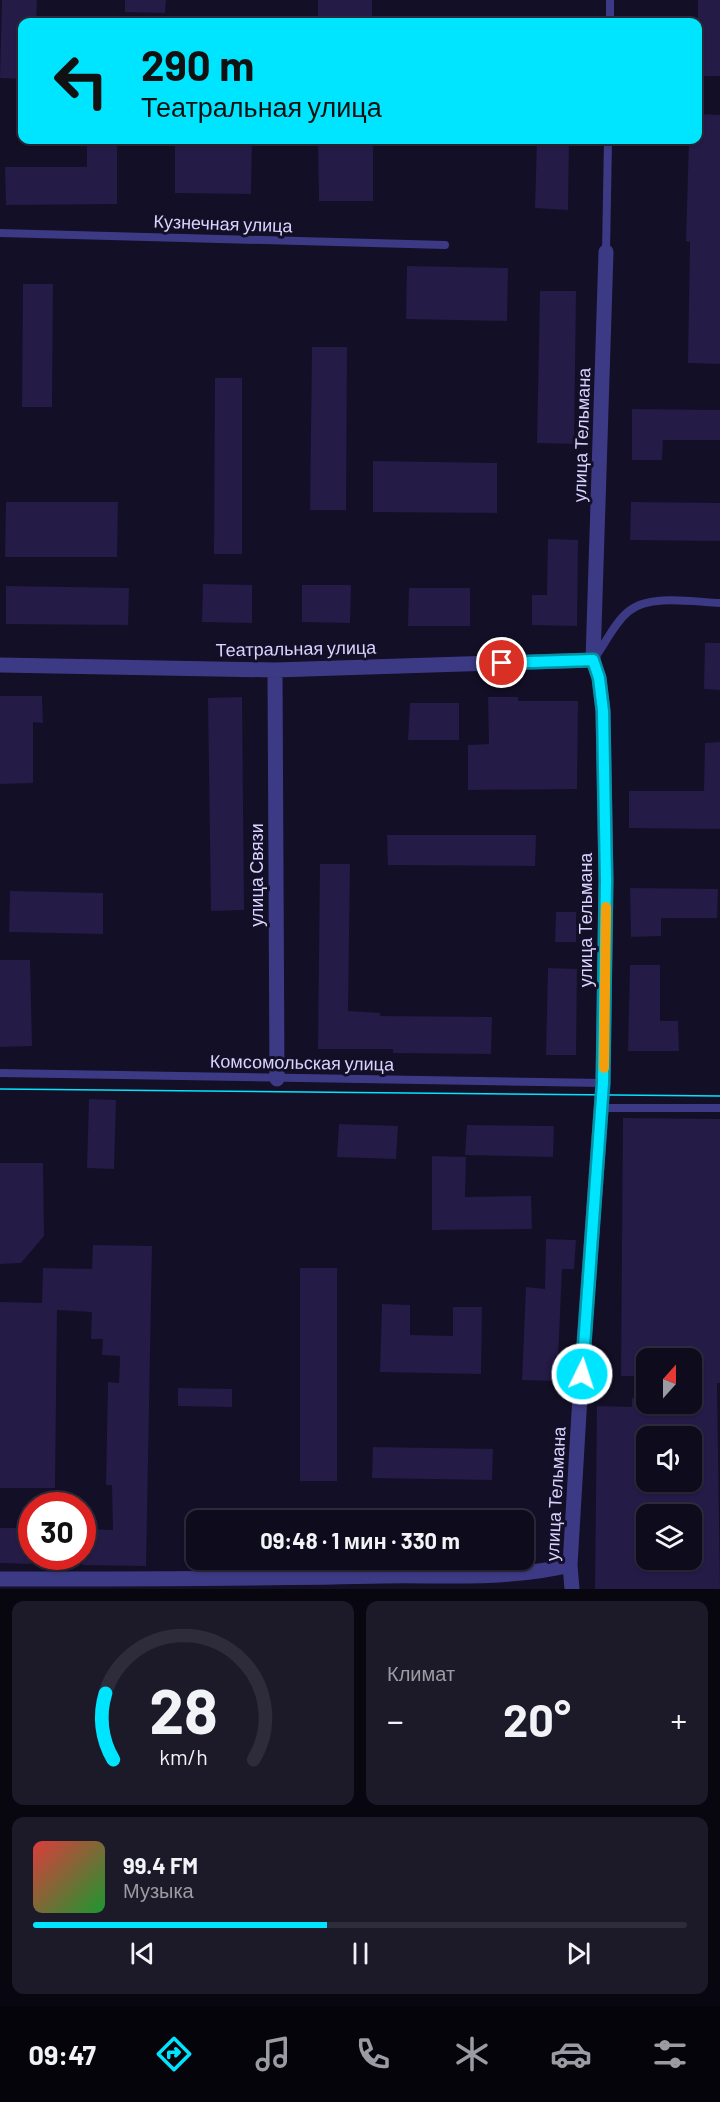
<!DOCTYPE html>
<html lang="ru">
<head>
<meta charset="utf-8">
<style>
	body { margin:0; font-family:Barlow,sans-serif; background:#1c1929; color:#f1f3f6; height:100vh; display:flex; flex-direction:column; font-size:22px; white-space:nowrap }
	* { box-sizing:border-box; margin:0 }
	p { font-size:20px; color:#9b9ba3 }
	.icon { flex:none; width:33px; height:33px; fill:none; stroke:currentColor; stroke-width:2; stroke-linecap:round; stroke-linejoin:round }
	.map { position:relative; height:1589px; overflow:hidden }
	.panel { display:flex; flex-direction:column; gap:12px; padding:12px; background:#08060f; flex:1 }
	.panel>* { flex:none }
	.banner { position:absolute; left:18px; top:18px; width:684px; height:126px; border-radius:12px; box-shadow:0 2px 4px #0004,0 0 0 2px #2e2b3b; background:#00e5ff; color:#111; overflow:hidden }
	.needle { width:39px; rotate:21deg }
	.controls { position:absolute; left:636px; top:1348px; display:grid; gap:12px }
	.controls a { display:grid; place-items:center; width:66px; height:66px; border-radius:12px; background:#0e0b1c; box-shadow:0 2px 4px #0004,0 0 0 2px #2e2b3b; font-size:30px }
	.speed { position:absolute; left:18px; top:1492px; display:flex; gap:12px; font-size:30px; font-weight:700; text-align:center }
	.speed>* { display:grid; place-content:center; width:78px; height:78px; border-radius:50%; background:#0e0b1c; box-shadow:0 2px 4px #0004,0 0 0 2px #2e2b3b; line-height:1 }
	.speed .limit { border:9px solid #d22; background:#fff; color:#111 }
	.pin { position:absolute; display:grid; place-items:center; width:51px; height:51px; color:#fff; margin:-26px; border:3px solid #fff; border-radius:50%; box-shadow:0 2px 6px #0007 }
	.me { position:absolute; width:66px; margin:-33px; rotate:4deg; stroke-linejoin:round; filter:drop-shadow(0 0 4px #0008) }
	.turn { display:flex; align-items:center; gap:21px; height:126px; padding:0 24px; font-size:27px }
	.turn .icon { width:78px; height:78px; stroke-width:2.5 }
	.turn b { display:block; font-size:42px; line-height:51px }
	.big { font-size:45px; font-weight:700; line-height:1.1 }
	.panel .tile { flex:1; display:flex; flex-direction:column; justify-content:center; gap:9px; min-width:0; padding:0 21px; border-radius:12px; background:#1c1929 }
	.panel .dial { align-items:center; gap:0 }
	.dial svg { height:156px; overflow:visible; fill:none; stroke:#2e2b3b; stroke-width:7; stroke-linecap:round; text-anchor:middle }
	.dial text { fill:#f1f3f6; stroke:none }
	.song { display:flex; align-items:center; gap:18px }
	.cover { width:72px; height:72px; border-radius:9px; background:linear-gradient(135deg,hsl(0 70% 55%),hsl(130 70% 35%)) }
	.played { height:6px; border-radius:3px; background:linear-gradient(90deg,#00e5ff 45%,#2e2b3b 45%) }
	.keys { display:flex; justify-content:space-around; direction:ltr }
	.heat { display:flex; justify-content:space-between; align-items:center; font-size:33px; direction:ltr }
	.panel .tiles { flex:1; display:grid; gap:12px; grid-template-columns:1fr 1fr }
	.tile:last-child { grid-column:span 2 }
	.trip { position:absolute; left:186px; top:1510px; width:348px; height:60px; border-radius:12px; background:#0e0b1c; box-shadow:0 2px 4px #0004,0 0 0 2px #2e2b3b; font-weight:700; line-height:60px; text-align:center }
	.tabs { display:flex; height:96px; justify-content:space-around; align-items:center; background:#06040b; color:#9b9ba3 }
	.tabs .icon { width:42px; height:42px }
	.tabs .active { color:#00e5ff }
	.tabs b { font-size:27px; color:#f1f3f6 }
	.map>svg:first-child { display:block }
	.building { fill:#241b47; fill-rule:evenodd }
	.lines { fill:none; stroke-linecap:round; stroke-linejoin:round }
	.service { stroke:#3d3a85; stroke-width:8 }
	.minor { stroke:#3d3a85; stroke-width:15 }
	.tram { stroke:#00e5ff; stroke-width:1.5 }
	.route-casing { stroke:#0095a6; stroke-width:15 }
	.route { stroke:#00e5ff; stroke-width:10 }
	.slow { stroke:#f59e0b; stroke-width:10 }
	.labels { text-anchor:middle; dominant-baseline:central; stroke-width:6; stroke-linejoin:round; paint-order:stroke }
	.street-label { font-size:18px; fill:#d9d4ff; stroke:#130f26 }
</style>
</head>
<body>
<div class="map">
<svg width="720" height="1589" viewBox="0 0 720 1589">
	<rect width="100%" height="100%" fill="#130f26"/>
	<path class="building" d="M2,0H37L36,22H22V79L0,78Z
		M125,0H166L165,13L125,12Z
		M318,0H372V22H318Z
		M698,0H720V76H698Z
		M698,114L720,115V364L688,363L690,242L686,241L689,140H698Z
		M87,140H117V204L6,205L5,167H87Z
		M175,140H252L251,194L175,193Z
		M318,140H373V201H319Z
		M537,140H569L568,210L535,208Z
		M407,266L508,268L507,321L406,319Z
		M23,284H53L52,407H22Z
		M540,291H576L574,444L537,443Z
		M312,347H347L346,510H310Z
		M215,378H242V554H214Z
		M632,409L720,410V440H663L662,460H632Z
		M373,461L497,463V513L373,512Z
		M6,502H118L117,557H5Z
		M631,502L720,503V541L630,540Z
		M548,539L578,540L577,626L532,625V595H547Z
		M203,584L252,585V623L202,622Z
		M302,585H351L350,623L302,622Z
		M6,586L129,588L128,625L6,624Z
		M409,588H470V626H408Z
		M705,643H720V690L704,689Z
		M0,696H42L43,723L33,722V783L0,784Z
		M242,697L244,910L211,911L208,698Z
		M488,697H518V701H578L577,789L468,790V745L489,744Z
		M410,703H459V740H408Z
		M720,742V829L629,828V791H704L705,743Z
		M387,835H536L535,866L388,865Z
		M320,864H350L348,1011L380,1013V1016L492,1017L491,1054L393,1053V1049H318Z
		M630,888L718,889L717,918H661V936L631,937Z
		M10,891L103,893V934L9,932Z
		M556,912H576V942H555Z
		M0,960H30L32,1046L0,1047Z
		M630,965H660V1021H678L679,1051H628Z
		M548,968L577,969L576,1055H546Z
		M89,1099L116,1100L114,1169L87,1168Z
		M623,1118L720,1119V1383H717L720,1589H595L597,1406L632,1407V1398H646V1404H692V1359H644V1376H621ZM646,1437H692V1482H646ZM646,1515H692V1567L646,1566Z
		M339,1124L398,1126L396,1159L337,1157Z
		M467,1125L554,1126L553,1157L465,1155Z
		M432,1156L466,1157L465,1197L531,1196L532,1229L432,1230Z
		M0,1163H43L44,1236L21,1263L0,1264Z
		M546,1239L576,1240L574,1269H562L557,1381L522,1380L526,1287L545,1289Z
		M93,1245L152,1246L146,1566L82,1565V1529L113,1530L112,1485H106L108,1382L119,1383L120,1356L102,1355L103,1339H91L92,1312L57,1310L55,1488H0V1302L42,1303L43,1268L92,1269Z
		M300,1268H337V1481H300Z
		M382,1304L410,1305V1335L453,1336V1307H482L481,1374L380,1372Z
		M178,1388L232,1389V1407L178,1406Z
		M373,1447L493,1449L492,1480L372,1478Z
		M0,1528H32V1564L0,1563Z"/>
	<g class="lines">
		<path class="service" d="M610,22V0
			M0,233L445,245
			M606,252L608,140
			M596,656C606,642 615,622 629,611C650,594 694,602 720,603
			M0,1073L603,1083
			M602,1108H720"/>
		<path class="minor" d="M0,665L275,670L593,660
			M275,670L277,1079
			M0,1579C128,1579 256,1579 384,1576C445,1575 510,1580 570,1565
			M572,1589L570,1565L580,1396L603,1083L606,880L603,711L599,678L593,660L606,252"/>
		<path class="tram" d="M0,1089L720,1096"/>
	</g>
	<g class="lines">
		<defs>
			<path id="route" d="M502,663L593,660L599,678L603,711L606,880L603,1083L582,1374"/>
		</defs>
		<use href="#route" class="route-casing"/>
		<use href="#route" class="route"/>
		<path class="slow" d="M604,1068L606,907"/>
	</g>
	<g class="labels">
		<g class="street-label">
			<text transform="translate(223 223) rotate(2)">Кузнечная улица</text>
			<text transform="translate(581 435) rotate(-88)">улица Тельмана</text>
			<text transform="translate(296 648) rotate(-1)">Театральная улица</text>
			<text transform="translate(256 875) rotate(-90)">улица Связи</text>
			<text transform="translate(585 920) rotate(-90)">улица Тельмана</text>
			<text transform="translate(302 1062) rotate(1)">Комсомольская улица</text>
			<text transform="translate(555 1494) rotate(-87)">улица Тельмана</text>
		</g>
	</g>
</svg>
<div class="controls">
<a><svg class="needle" viewBox="-14 -14 28 28"><path d="M0-13l5 13h-10z" fill="#e53935"/><path d="M0 13l5-13h-10z" fill="#9b9ba3"/></svg></a>
<a><svg class="icon" aria-label="sound" viewBox="0 0 24 24"><path d="M4 9h4l5-4v14l-5-4H4zM17 9q2 3 0 6"/></svg></a>
<a><svg class="icon" aria-label="layers" viewBox="0 0 24 24"><path d="M12 4l9 5-9 5-9-5zM3 14l9 5 9-5"/></svg></a>
</div>
<div class="speed"><div class="limit">30</div></div>
<div class="pin" style="left:502px;top:663px;background:#d93025"><svg class="icon" aria-label="arrive" viewBox="0 0 24 24"><path d="M6 21V4h12l-3 4 3 4H6"/></svg></div>
<svg class="me" style="left:582px;top:1374px" viewBox="-20 -20 40 40"><circle r="17" fill="#00e5ff" stroke="#fff" stroke-width="3"/><path d="M0-11L8 9 0 5-8 9z" fill="#fff"/></svg>
<div class="trip">09:48 · 1 мин · 330 m</div>
<div class="banner">
<div class="turn"><svg class="icon" aria-label="left" viewBox="0 0 24 24"><path d="M17 20v-9H6M10 6l-5 5 5 5"/></svg><div><b>290 m</b>Театральная улица</div></div>
</div>
</div>
<section class="panel">
<div class="tiles">
<div class="tile dial"><svg viewBox="0 0 100 80">
<path d="M14 69A42 42 0 1 1 86 69"/>
<path d="M14 69A42 42 0 0 1 10 35" stroke="#00e5ff"/>
<text x="50" y="56" font-size="32" font-weight="700">28</text>
<text x="50" y="72" font-size="11">km/h</text>
</svg></div>
<div class="tile"><p>Климат</p>
<div class="heat"><a>−</a><b class="big">20°</b><a>+</a></div>
</div>
<div class="tile">
<div class="song"><i class="cover"></i><div><b>99.4 FM</b><p>Музыка</p></div></div>
<div class="played"></div>
<div class="keys"><svg class="icon" aria-label="previous" viewBox="0 0 24 24"><path d="M18 5L8 12l10 7zM5 5v14"/></svg><svg class="icon" aria-label="pause" viewBox="0 0 24 24"><path d="M8 5v14M16 5v14"/></svg><svg class="icon" aria-label="next" viewBox="0 0 24 24"><path d="M6 5l10 7-10 7zM19 5v14"/></svg></div>
</div>
</div>
</section>
<nav class="tabs">
<b>09:47</b>
<svg class="icon active" aria-label="directions" viewBox="0 0 24 24"><path d="M12 3l9 9-9 9-9-9zM9 14v-3h6M13 9l2 2-2 2"/></svg>
<svg class="icon" aria-label="music" viewBox="0 0 24 24"><path d="M9 18V5l10-2v13"/><circle cx="6" cy="18" r="3"/><circle cx="16" cy="16" r="3"/></svg>
<svg class="icon" aria-label="phone" viewBox="0 0 24 24"><path d="M5 4h4l2 5-3 2q2 4 5 5l2-3 5 2v4C11 20 4 13 5 4z"/></svg>
<svg class="icon" aria-label="climate" viewBox="0 0 24 24"><path d="M12 3v18M4 7l16 10M4 17L20 7"/></svg>
<svg class="icon" aria-label="car" viewBox="0 0 24 24"><path d="M5 17H2v-5l4-1 3-4h7l3 4 3 1v5h-3M9 17h6M6 11h13"/><circle cx="7" cy="17" r="2"/><circle cx="17" cy="17" r="2"/></svg>
<svg class="icon" aria-label="filters" viewBox="0 0 24 24"><path d="M4 7h16M4 17h16"/><circle cx="9" cy="7" r="2"/><circle cx="15" cy="17" r="2"/></svg>
</nav>
</body>
</html>
